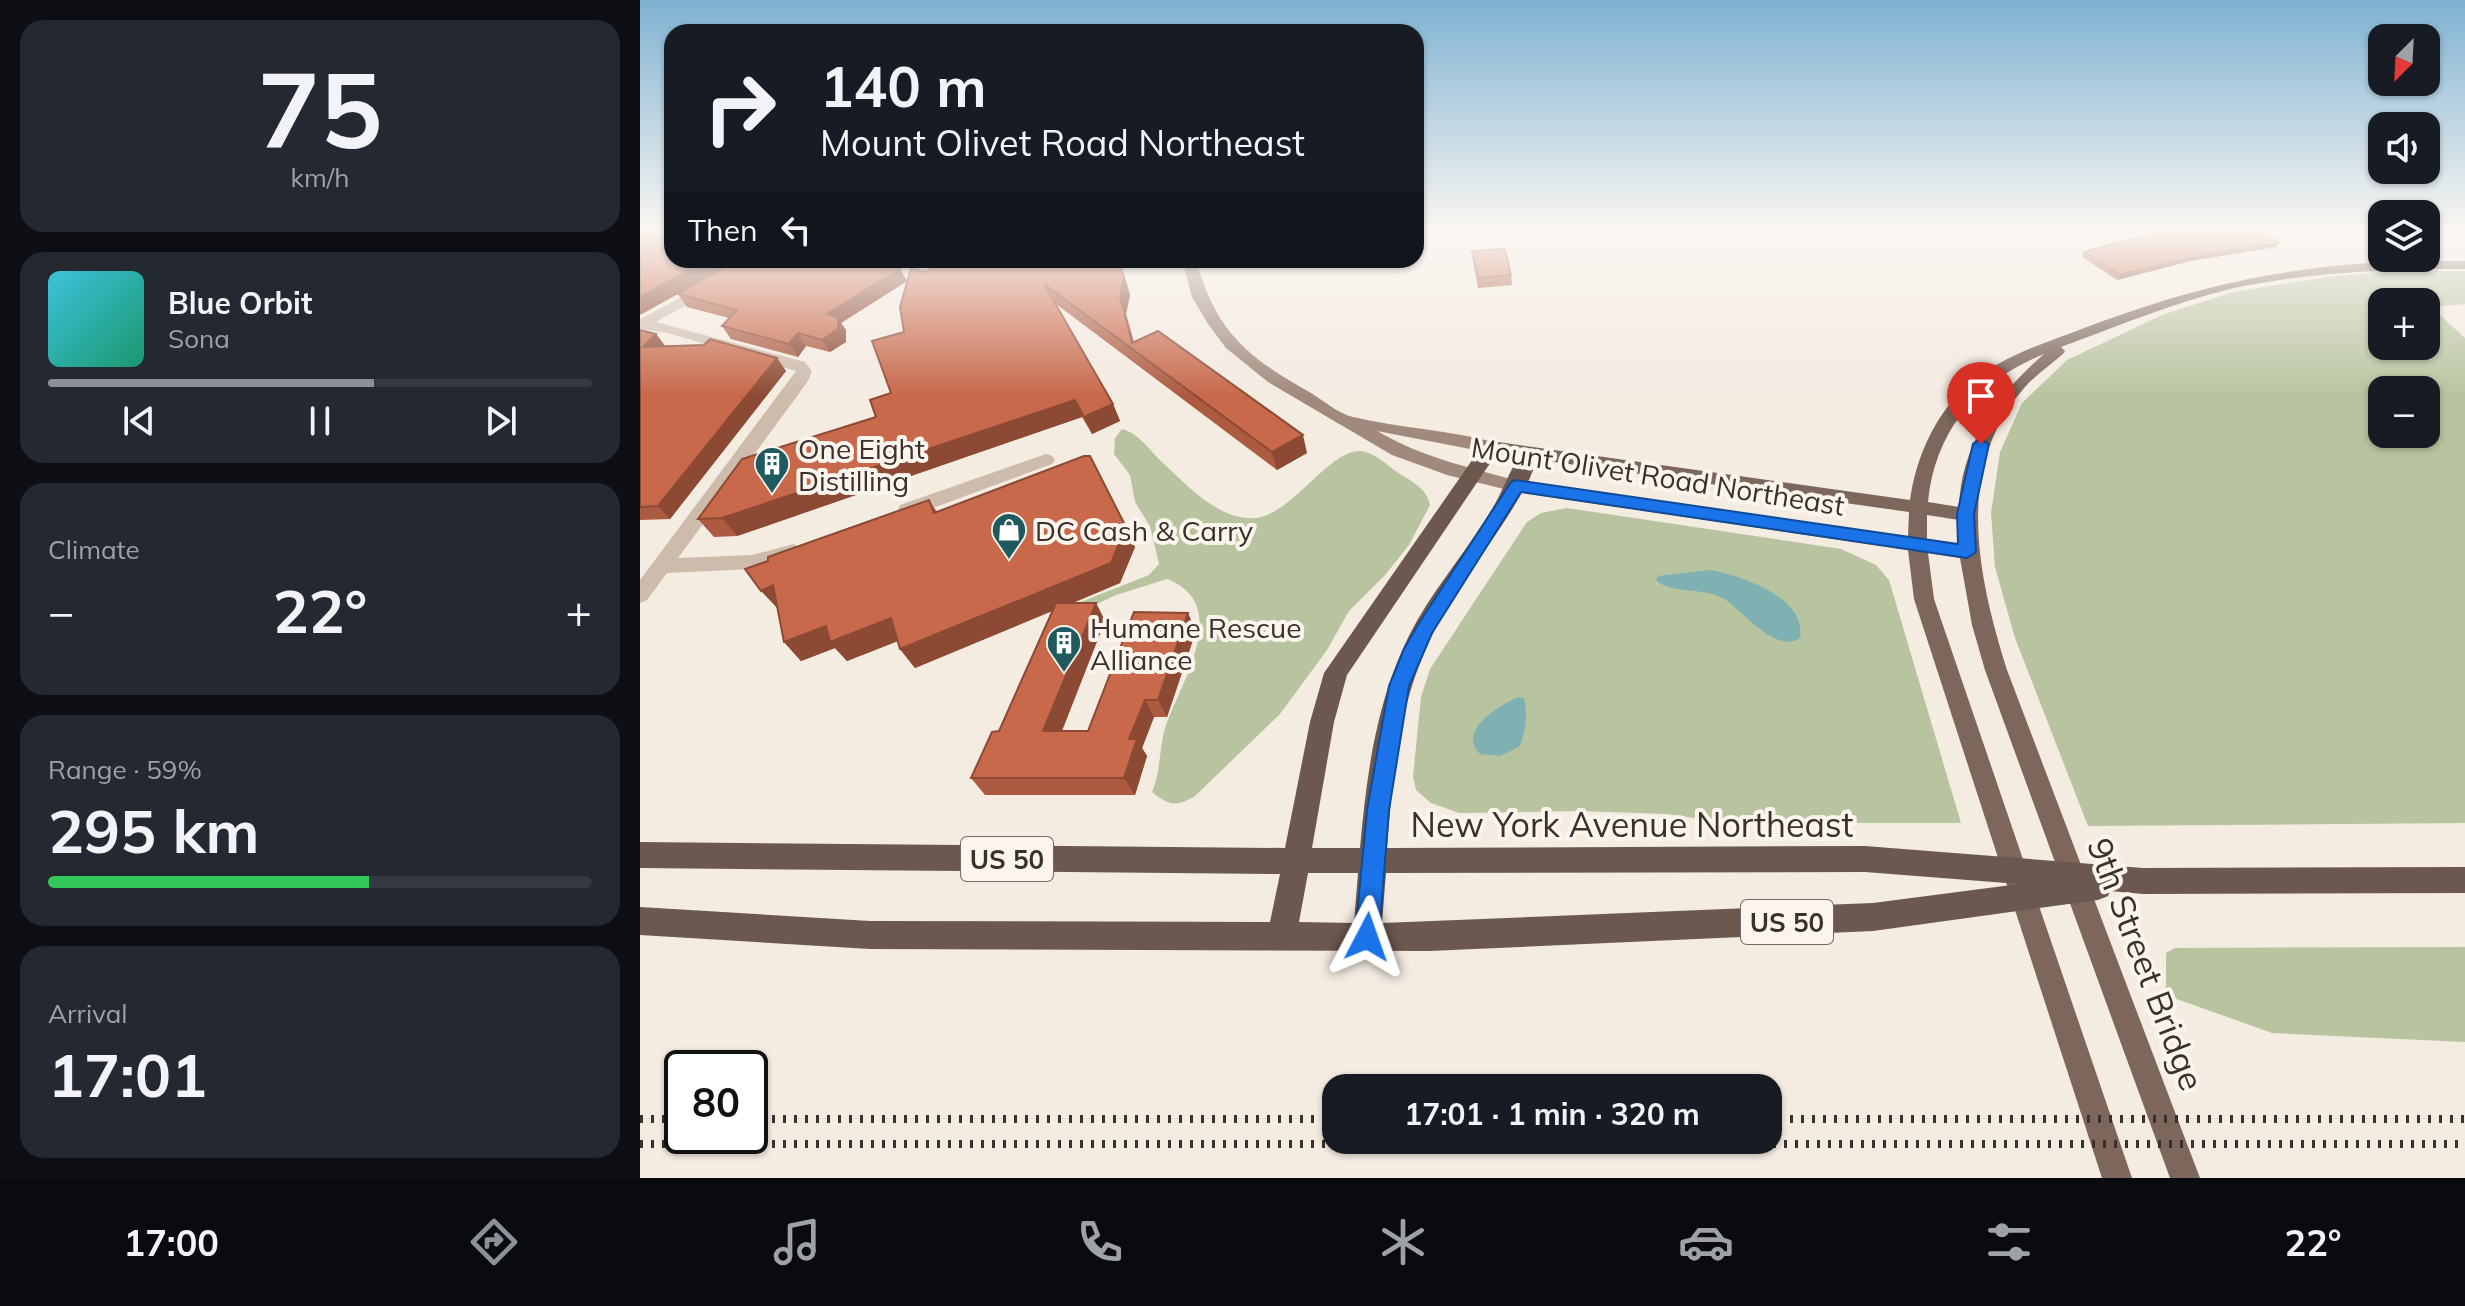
<!DOCTYPE html>
<html lang="en">
<head>
<meta charset="utf-8">
<style>
	body { margin:0; font-family:Mulish,sans-serif; background:#242831; color:#f1f3f6; height:100vh; display:flex; flex-direction:column; font-size:30px; white-space:nowrap }
	* { box-sizing:border-box; margin:0 }
	p { font-size:26px; color:#9ea1a6 }
	.icon { flex:none; width:44px; height:44px; fill:none; stroke:currentColor; stroke-width:2; stroke-linecap:round; stroke-linejoin:round }
	.map { position:relative; flex:1; overflow:hidden }
	.panel { display:flex; flex-direction:column; gap:20px; padding:20px; background:#0d0f14; width:640px }
	.panel>* { flex:none }
	.banner { position:absolute; left:24px; top:24px; width:760px; height:244px; border-radius:24px; box-shadow:0 2px 6px #0004; background:#171b24; color:#f1f3f6; overflow:hidden }
	.needle { width:52px; rotate:204deg }
	.controls { position:absolute; left:1728px; top:24px; display:grid; gap:16px }
	.controls a { display:grid; place-items:center; width:72px; height:72px; border-radius:16px; background:#171b24; box-shadow:0 2px 6px #0004; font-size:40px }
	.speed { position:absolute; left:24px; top:1050px; display:flex; gap:16px; font-size:40px; font-weight:700; text-align:center }
	.speed>* { display:grid; place-content:center; width:104px; height:104px; border-radius:50%; background:#171b24; box-shadow:0 2px 6px #0004; line-height:1 }
	.speed .limit { border:4px solid #111; border-radius:12px; background:#fff; color:#111 }
	.pin { position:absolute; display:grid; place-items:center; width:68px; height:68px; color:#fff; margin:-82px -34px; border-radius:50% 50% 50% 0; rotate:-45deg; box-shadow:0 0 8px #0007 }
	.pin .icon { rotate:45deg }
	.me { position:absolute; width:88px; margin:-44px; rotate:4deg; stroke-linejoin:round; filter:drop-shadow(0 0 6px #0008) }
	.turn { display:flex; align-items:center; gap:28px; height:168px; padding:0 24px; font-size:36px }
	.turn .icon { width:104px; height:104px; stroke-width:2.5 }
	.turn b { display:block; font-size:56px; line-height:68px }
	.then { display:flex; align-items:center; height:76px; padding:0 24px; background:#0003; gap:16px; font-size:30px }
	.big { font-size:60px; font-weight:700; line-height:1.1 }
	.panel .card { flex:1; display:flex; flex-direction:column; justify-content:center; gap:12px; min-width:0; padding:0 28px; border-radius:24px; background:#242831 }
	.panel .dial { align-items:center; gap:0 }
	.dial b { font-size:104px; line-height:1 }
	.song { display:flex; align-items:center; gap:24px }
	.cover { width:96px; height:96px; border-radius:12px; background:linear-gradient(135deg,hsl(190 70% 55%),hsl(160 70% 35%)) }
	.played { height:8px; border-radius:4px; background:linear-gradient(90deg,#8c9099 60%,#363941 60%) }
	.keys { display:flex; justify-content:space-around; direction:ltr }
	.heat { display:flex; justify-content:space-between; align-items:center; font-size:44px; direction:ltr }
	.charge { height:12px; border-radius:6px; background:linear-gradient(90deg,#34c759 59%,#363941 0) }
	.trip { position:absolute; left:682px; top:1074px; width:460px; height:80px; border-radius:24px; background:#171b24; box-shadow:0 2px 6px #0004; font-weight:700; line-height:80px; text-align:center }
	.menu { display:flex; height:128px; justify-content:space-around; align-items:center; background:#090b0e; color:#9ea1a6 }
	.menu .icon { width:56px; height:56px }
	.menu .current { color:#8c9099 }
	.menu b { font-size:36px; color:#f1f3f6 }
	main { display:flex; flex:1; min-height:0 }
	.map>svg:first-child { display:block }
	.green { fill:#b8c4a0; fill-rule:evenodd }
	.water { fill:#7fb0b2 }
	.lines { fill:none; stroke-linecap:round; stroke-linejoin:round }
	.minor { fill:#cdbbac; fill-rule:evenodd }
	.secondary { fill:#a18a7d; fill-rule:evenodd }
	.primary { fill:#7d675c; fill-rule:evenodd }
	.trunk { fill:#6c584f; fill-rule:evenodd }
	.rail { stroke:#3b302b; stroke-width:8; stroke-dasharray:3 8; stroke-linecap:butt }
	.wall { fill:#ac5a40 }
	.shaded-wall { fill:#8c4a34 }
	.building { fill:#c8694b; stroke:#8c4a34; stroke-width:2 }
	.route { fill:#1a73e8; stroke:#114b97; stroke-width:2 }
	.labels { text-anchor:middle; dominant-baseline:central; stroke-width:8; stroke-linejoin:round; paint-order:stroke }
	.shield { fill:#fbf5ee; stroke:#756b66; stroke-width:2 }
	.shield-label { font-size:26px; font-weight:bold; fill:#3b302b }
	.poi-label { font-size:28px; fill:#3b302b; stroke:#fbf5ee; text-anchor:start }
	.street-label { font-size:28px; fill:#3b302b; stroke:#fbf5ee }
	.near-street-label { font-size:34px; fill:#3b302b; stroke:#fbf5ee }
</style>
</head>
<body>
<main>
<section class="panel">
<div class="card dial"><b>75</b><p>km/h</p></div>
<div class="card">
<div class="song"><i class="cover"></i><div><b>Blue Orbit</b><p>Sona</p></div></div>
<div class="played"></div>
<div class="keys"><svg class="icon" aria-label="previous" viewBox="0 0 24 24"><path d="M18 5L8 12l10 7zM5 5v14"/></svg><svg class="icon" aria-label="pause" viewBox="0 0 24 24"><path d="M8 5v14M16 5v14"/></svg><svg class="icon" aria-label="next" viewBox="0 0 24 24"><path d="M6 5l10 7-10 7zM19 5v14"/></svg></div>
</div>
<div class="card"><p>Climate</p>
<div class="heat"><a>−</a><b class="big">22°</b><a>+</a></div>
</div>
<div class="card"><p>Range · 59%</p><b class="big">295 km</b><div class="charge"></div></div>
<div class="card"><p>Arrival</p><b class="big">17:01</b></div>
</section>
<div class="map">
<svg width="1825" height="1178" viewBox="0 0 1825 1178">
	<rect width="100%" height="100%" fill="#f4ebe1"/>
	<path class="green" d="M1765,271H1825V304L1791,307L1825,338V823L1448,826L1375,638L1355,567L1351,513L1360,452L1382,403L1427,360L1522,315L1593,292L1694,276ZM1742,302H1786V346H1742ZM1742,390H1786V434H1742Z
		M482,429C500,434 509,450 523,463C547,485 579,521 615,518C652,515 689,449 721,451C734,452 747,465 757,472C771,481 787,488 790,505L769,545L746,574L709,611L687,650L640,714L554,797C535,807 528,805 512,792C521,771 519,747 526,725C541,683 593,604 527,579L476,595L438,613L428,607L509,575L519,564L510,526L495,502L490,475L474,454L475,438Z
		M927,508L1201,549L1236,565L1249,580L1321,823H1088L1027,814L941,811L819,813L791,803L776,790L773,777L781,697L790,669L887,522L901,513Z
		M1825,947V1042L1632,1033L1531,997L1526,991V953L1535,948Z"/>
	<path class="water" d="M1071,570C1101,576 1167,597 1160,638C1137,654 1104,613 1086,600C1066,586 1030,595 1016,580L1018,576Z
		M878,697L884,698C888,713 886,733 879,747L860,756L840,754C817,730 858,707 878,697Z"/>
	<g class="lines">
		<path class="minor" d="M65,285L72,289L70,292L16,322L165,362L172,371L168,381L38,558L112,555L154,544L164,551L161,556L112,569L27,573L7,600L0,603V580L156,371L28,333L0,329V319Z
			M406,454L412,456L415,460L412,464L274,515H260L258,510L260,505Z"/>
		<path class="secondary" d="M542,260H556C576,332 607,357 671,393C684,401 699,414 713,417C760,428 810,430 857,443L860,447L857,451L851,453L737,431C783,458 832,468 882,482L885,486L882,490L876,492L807,475L752,455L628,382L586,348L568,324L552,297Z"/>
		<path class="primary" d="M1767,261H1825V269C1748,269 1670,272 1594,288C1535,302 1478,326 1421,347L1425,351L1423,354C1410,365 1396,375 1385,387C1313,467 1338,577 1367,670L1560,1178H1530L1345,670L1332,625L1320,558L1288,553L1294,599L1492,1178H1462L1274,599L1268,550L876,492L867,486L876,480L1268,537L1269,512L851,453L842,447L851,441L1270,500C1276,458 1294,416 1326,387C1356,359 1396,346 1434,332C1551,287 1641,266 1767,261ZM1404,354C1358,394 1321,444 1319,507L1288,502C1295,430 1338,381 1404,354ZM1287,515L1319,520V544L1287,539Z"/>
		<path class="trunk" d="M851,441L861,447L707,675L694,722L672,848H720C727,769 738,689 778,619C802,578 833,543 856,502C864,489 877,450 890,447L900,453L889,480C858,539 811,590 785,651C758,712 752,782 747,848L1225,846L1503,868L1825,867V893L1503,894L1470,891L1468,896L1458,900L1233,931L789,951L230,949L0,935V907L230,921L630,922L640,874L0,868V842L645,848L670,722L684,673L844,443ZM1225,872L1379,884L1233,903L742,923L746,873ZM668,873H718L714,923L659,922Z"/>
		<path class="rail" d="M0,1119H42
			M110,1119H696
			M1128,1119H1825
			M0,1144H1825"/>
	</g>
	<path class="wall" d="M0,231L32,260L260,269L267,281L201,323L206,330V342L190,352L166,346L158,357L91,339L82,326L89,318L47,307L38,294L77,272L0,315Z
		M1513,231H1621L1636,247L1550,261L1477,280L1442,257L1444,252L1516,233Z
		M832,251L871,275L872,285L838,288L833,261Z
		M319,260H480L490,295L486,314L494,342L667,453L637,470L416,304L473,404L480,421L452,434L442,417L97,536L74,537L58,519L236,417L251,393L264,332L286,272Z
		M698,260H727V264L699,266Z
		M0,330L16,334L25,346L146,371L30,519L0,520Z
		M289,500L297,512L495,547L480,583L433,603H456L465,621L422,731H448L556,631L527,717H514L502,748L507,756L495,795H345L331,778L359,731L412,611L275,668L260,649L257,641L207,661L195,648L161,661L144,642Z"/>
	<path class="shaded-wall" d="M1639,243L1636,247L1550,261L1477,280L1479,275L1553,257Z
		M67,260H99L0,315V297Z
		M479,260L490,295L486,314L496,352L492,343L480,297Z
		M260,269L267,281L201,323L206,330V342L190,352L182,340L187,314Z
		M158,333L166,346L158,357L149,344Z
		M16,334L26,347H3Z
		M137,358L146,371L30,519L18,506Z
		M435,400L442,417L97,536L82,518Z
		M473,404L480,421L452,434L444,417Z
		M663,435L667,453L637,470L632,452Z
		M486,527L495,547L480,583L275,668L260,649Z
		M133,585L139,610L121,591Z
		M456,603L465,621L415,748L403,731Z
		M548,613L556,631L527,717L518,700Z
		M251,618L266,638L207,661L195,648L161,661L144,642L186,626Z
		M505,700L514,717L502,748L507,756L495,795L484,778L489,739Z"/>
	<path class="building" d="M0,231H32V260H67L0,297Z
		M1522,231H1621L1639,243L1553,257L1479,275L1444,252Z
		M865,249L871,275L838,278L832,251Z
		M98,260H228L260,269L187,314L198,317V329L182,340L158,333L149,344L82,326L97,310L38,294Z
		M319,260H479L484,278L480,297L492,343L518,331L663,435L632,452L404,284L473,404L444,417L435,400L82,518L58,519L102,459L236,417L230,400L251,393L232,341L264,332L260,307L271,268L286,272L298,264Z
		M0,330L16,334L3,347L64,345L70,339L137,358L18,506L0,507Z
		M444,456H450L486,527L471,563L260,649L251,618L190,642L186,626L144,642L133,585L121,591L105,569L128,561V557L289,500L294,513Z
		M416,603H456L403,731H448L494,612L548,613L518,700H505L489,739H497L484,778H331L352,732L359,731Z"/>
	<linearGradient id="sky" x2="0" y2="1"><stop stop-color="#7eb2d2"/><stop offset="0.58" stop-color="#faf6f2"/><stop offset="1" stop-color="#faf6f2" stop-opacity="0"/></linearGradient>
	<rect width="1825" height="396" fill="url(#sky)"/>
	<path class="route" d="M1341,439L1349,444L1334,514L1336,552L1327,558L881,492L792,633L769,686L749,810L739,937L736,946L727,949L719,946L715,937L727,810L749,686L764,649L779,623L871,482L876,480L1318,544L1317,514L1333,444Z"/>
	<defs>
		<symbol id="building-pin" viewBox="-11 -11 22 30"><path d="M0 17L-7.5 6A9.5 9.5 0 1 1 7.5 6Z" fill="#1f5a5e" stroke="#fbf5ee"/><path d="M-4-6H4V6H1V3H-1V6H-4ZM-2.5-4.3h1.7v1.8h-1.7ZM.8-4.3h1.7v1.8H.8ZM-2.5-1h1.7V.8h-1.7ZM.8-1h1.7V.8H.8Z" fill="#fff"/></symbol>
		<symbol id="shop-pin" viewBox="-11 -11 22 30"><path d="M0 17L-7.5 6A9.5 9.5 0 1 1 7.5 6Z" fill="#1f5a5e" stroke="#fbf5ee"/><path d="M-5-2.5h2.3a2.7 3.5 0 0 1 5.4 0H5L5.5 6h-11ZM-1.5-2.5h3a1.5 2.3 0 0 0-3 0Z" fill="#fff"/></symbol>
	</defs>
	<g fill-rule="evenodd">
		<use href="#building-pin" x="112" y="444" width="40" height="54"/>
		<use href="#shop-pin" x="349" y="510" width="40" height="54"/>
		<use href="#building-pin" x="404" y="623" width="40" height="54"/>
	</g>
	<g class="labels">
		<g class="shield">
			<rect x="321" y="837" width="92" height="44" rx="6"/>
			<rect x="1101" y="900" width="92" height="44" rx="6"/>
		</g>
		<g class="shield-label">
			<text x="367" y="859">US 50</text>
			<text x="1147" y="922">US 50</text>
		</g>
		<g class="poi-label">
			<text x="158" y="448">One Eight<tspan x="158" dy="32">Distilling</tspan></text>
			<text x="395" y="530">DC Cash &amp; Carry</text>
			<text x="450" y="627">Humane Rescue<tspan x="450" dy="32">Alliance</tspan></text>
		</g>
		<g class="street-label">
			<text transform="translate(1018 476) rotate(9)">Mount Olivet Road Northeast</text>
		</g>
		<g class="near-street-label">
			<text x="992" y="824">New York Avenue Northeast</text>
			<text transform="translate(1506 964) rotate(69)">9th Street Bridge</text>
		</g>
	</g>
</svg>
<div class="controls">
<a><svg class="needle" viewBox="-14 -14 28 28"><path d="M0-13l5 13h-10z" fill="#e53935"/><path d="M0 13l5-13h-10z" fill="#9ea1a6"/></svg></a>
<a><svg class="icon" aria-label="sound" viewBox="0 0 24 24"><path d="M4 9h4l5-4v14l-5-4H4zM17 9q2 3 0 6"/></svg></a>
<a><svg class="icon" aria-label="layers" viewBox="0 0 24 24"><path d="M12 4l9 5-9 5-9-5zM3 14l9 5 9-5"/></svg></a>
<a>+</a>
<a>−</a>
</div>
<div class="speed"><div class="limit">80</div></div>
<div class="pin" style="left:1341px;top:444px;background:#d93025"><svg class="icon" aria-label="arrive" viewBox="0 0 24 24"><path d="M6 21V4h12l-3 4 3 4H6"/></svg></div>
<svg class="me" style="left:727px;top:937px" viewBox="-20 -20 40 40"><path d="M0-17L14 15 0 8-14 15z" fill="#1a73e8" stroke="#fff" stroke-width="4"/></svg>
<div class="trip">17:01 · 1 min · 320 m</div>
<div class="banner">
<div class="turn"><svg class="icon" aria-label="right" viewBox="0 0 24 24"><path d="M7 20v-9h11M14 6l5 5-5 5"/></svg><div><b>140 m</b>Mount Olivet Road Northeast</div></div>
<div class="then">Then<svg class="icon" aria-label="left" viewBox="0 0 24 24"><path d="M17 20v-9H6M10 6l-5 5 5 5"/></svg></div>
</div>
</div>
</main>
<nav class="menu">
<b>17:00</b>
<svg class="icon current" aria-label="directions" viewBox="0 0 24 24"><path d="M12 3l9 9-9 9-9-9zM9 14v-3h6M13 9l2 2-2 2"/></svg>
<svg class="icon" aria-label="music" viewBox="0 0 24 24"><path d="M9 18V5l10-2v13"/><circle cx="6" cy="18" r="3"/><circle cx="16" cy="16" r="3"/></svg>
<svg class="icon" aria-label="phone" viewBox="0 0 24 24"><path d="M5 4h4l2 5-3 2q2 4 5 5l2-3 5 2v4C11 20 4 13 5 4z"/></svg>
<svg class="icon" aria-label="climate" viewBox="0 0 24 24"><path d="M12 3v18M4 7l16 10M4 17L20 7"/></svg>
<svg class="icon" aria-label="car" viewBox="0 0 24 24"><path d="M5 17H2v-5l4-1 3-4h7l3 4 3 1v5h-3M9 17h6M6 11h13"/><circle cx="7" cy="17" r="2"/><circle cx="17" cy="17" r="2"/></svg>
<svg class="icon" aria-label="filters" viewBox="0 0 24 24"><path d="M4 7h16M4 17h16"/><circle cx="9" cy="7" r="2"/><circle cx="15" cy="17" r="2"/></svg>
<b>22°</b>
</nav>
</body>
</html>
